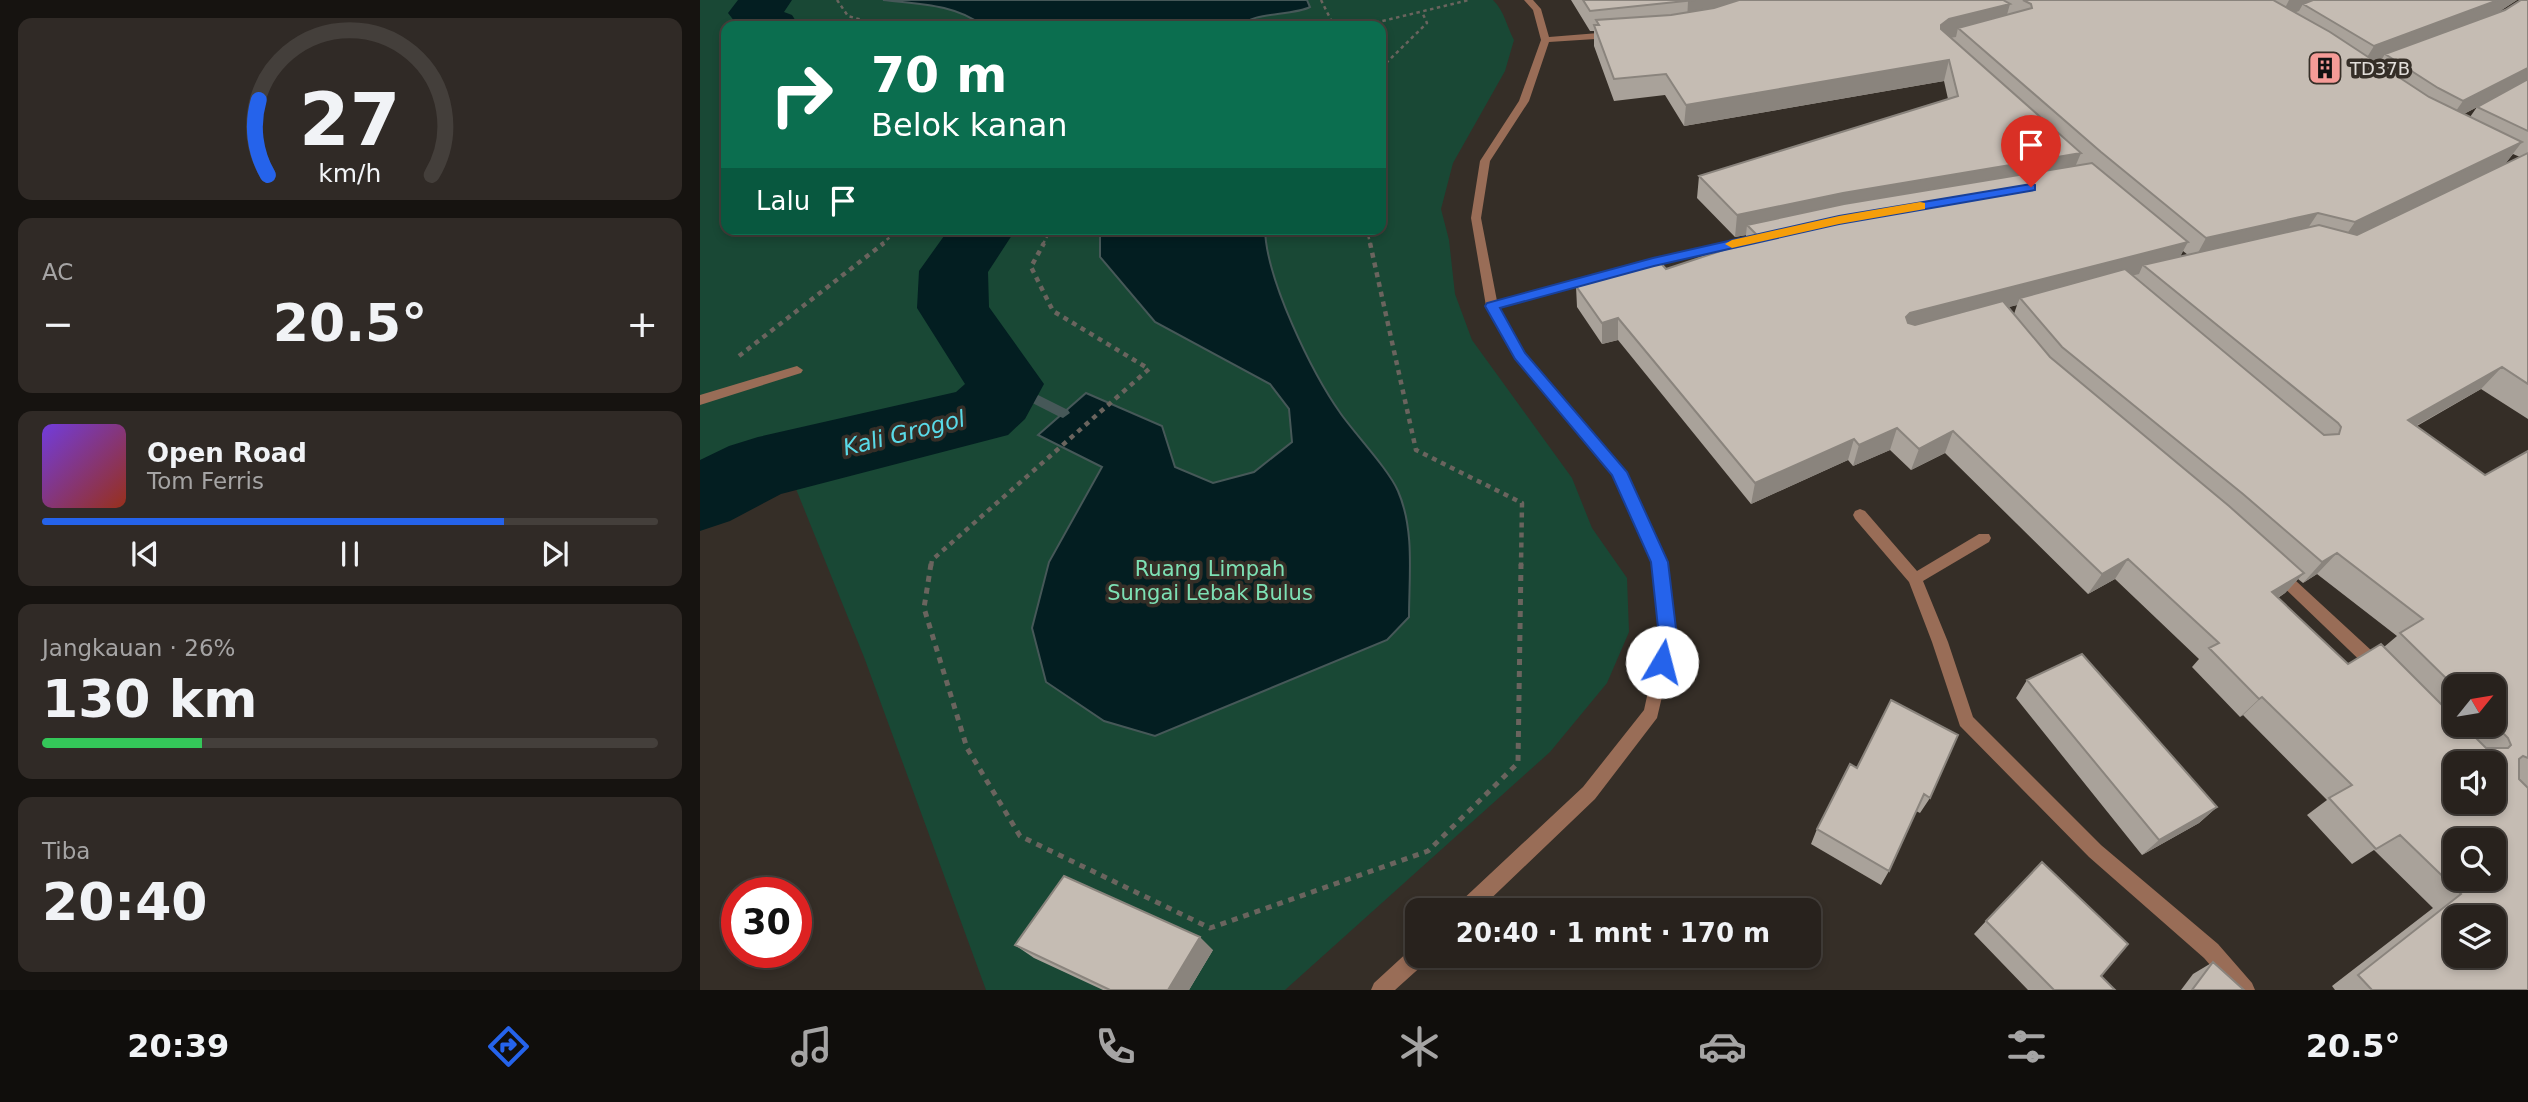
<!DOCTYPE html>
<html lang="id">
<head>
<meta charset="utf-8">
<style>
	body { margin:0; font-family:"DejaVu Sans",sans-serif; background:#302a26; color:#f1f3f6; height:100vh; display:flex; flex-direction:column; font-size:26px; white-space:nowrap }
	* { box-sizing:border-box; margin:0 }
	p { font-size:23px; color:#a5a4a4 }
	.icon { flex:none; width:38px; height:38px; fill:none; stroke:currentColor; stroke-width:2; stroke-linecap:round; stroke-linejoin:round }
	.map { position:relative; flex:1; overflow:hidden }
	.side { display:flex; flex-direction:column; gap:18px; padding:18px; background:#161310; width:700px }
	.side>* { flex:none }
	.hud { position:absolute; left:21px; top:21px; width:665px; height:214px; border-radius:14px; box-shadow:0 4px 10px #0003,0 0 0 2px #443f3b; background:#0b6e4f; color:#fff; overflow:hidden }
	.needle { width:46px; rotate:60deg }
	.buttons { position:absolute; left:1743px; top:674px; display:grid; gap:14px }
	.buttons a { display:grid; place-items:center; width:63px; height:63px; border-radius:14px; background:#28221d; box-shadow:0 4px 10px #0003,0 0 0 2px #443f3b; font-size:35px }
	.speed { position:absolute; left:21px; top:877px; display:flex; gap:14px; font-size:35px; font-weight:700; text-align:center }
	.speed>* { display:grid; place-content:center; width:91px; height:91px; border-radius:50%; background:#28221d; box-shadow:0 4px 10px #0003,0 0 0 2px #443f3b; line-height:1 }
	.speed .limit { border:10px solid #d22; background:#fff; color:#111 }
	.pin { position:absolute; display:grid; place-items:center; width:60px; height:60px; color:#fff; margin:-72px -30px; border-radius:50% 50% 50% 0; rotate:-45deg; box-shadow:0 0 7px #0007 }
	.pin .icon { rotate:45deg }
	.me { position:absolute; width:77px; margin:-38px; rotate:8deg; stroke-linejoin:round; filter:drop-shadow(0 0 5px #0008) }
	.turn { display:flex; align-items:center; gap:24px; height:147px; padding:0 35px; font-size:32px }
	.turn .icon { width:91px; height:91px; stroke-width:2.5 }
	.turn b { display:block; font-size:49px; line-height:60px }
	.then { display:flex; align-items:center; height:66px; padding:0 35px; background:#0003; gap:14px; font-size:26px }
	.big { font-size:52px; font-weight:700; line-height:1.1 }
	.side .tile { flex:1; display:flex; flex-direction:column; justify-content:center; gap:10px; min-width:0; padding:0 24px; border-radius:14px; background:#302a26 }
	.side .dial { align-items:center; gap:0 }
	.dial svg { height:182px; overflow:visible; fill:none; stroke:#443f3b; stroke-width:7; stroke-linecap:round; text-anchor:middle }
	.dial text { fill:#f1f3f6; stroke:none }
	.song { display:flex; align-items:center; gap:21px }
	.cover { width:84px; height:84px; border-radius:10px; background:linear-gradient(135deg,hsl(260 70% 55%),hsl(10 70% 35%)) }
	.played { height:7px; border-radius:4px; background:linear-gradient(90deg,#2563eb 75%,#443f3b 75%) }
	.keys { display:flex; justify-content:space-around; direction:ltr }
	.heat { display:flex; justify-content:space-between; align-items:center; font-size:38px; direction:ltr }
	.charge { height:10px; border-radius:5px; background:linear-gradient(90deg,#34c759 26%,#443f3b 0) }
	.trip { position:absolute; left:705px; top:898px; width:416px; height:70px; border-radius:14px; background:#28221d; box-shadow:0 4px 10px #0003,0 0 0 2px #443f3b; font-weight:700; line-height:70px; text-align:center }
	.menu { display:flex; height:112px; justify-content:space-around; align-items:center; background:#100e0c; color:#a5a4a4 }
	.menu .icon { width:49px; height:49px }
	.menu .selected { color:#2563eb }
	.menu b { font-size:32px; color:#f1f3f6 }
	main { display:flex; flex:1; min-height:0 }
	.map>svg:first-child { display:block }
	.green { fill:#194835; fill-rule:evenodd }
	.water { fill:#031e21; stroke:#465858; stroke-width:2 }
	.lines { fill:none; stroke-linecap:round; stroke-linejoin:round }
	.stream { fill:#465858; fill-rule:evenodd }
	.river { fill:#031e21; fill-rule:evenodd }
	.path-far2 { stroke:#6a645e; stroke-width:2.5; stroke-dasharray:3.5 3.5; stroke-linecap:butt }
	.path-far1 { stroke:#6a645e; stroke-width:4.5; stroke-dasharray:5 5; stroke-linecap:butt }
	.path { stroke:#6a645e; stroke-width:5; stroke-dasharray:6 6; stroke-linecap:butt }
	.service { fill:#996d57; fill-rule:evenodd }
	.minor { fill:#996d57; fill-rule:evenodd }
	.wall { fill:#a9a29a; fill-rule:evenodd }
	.shaded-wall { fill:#8a847d }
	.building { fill:#c5bcb3; stroke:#8a847d; stroke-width:2; fill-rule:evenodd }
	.route { fill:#2563eb; stroke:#184099; stroke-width:2 }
	.slow { fill:#f59e0b }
	.labels { text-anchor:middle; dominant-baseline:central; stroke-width:7; stroke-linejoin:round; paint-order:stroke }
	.far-poi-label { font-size:18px; fill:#e2deda; stroke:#352e27; text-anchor:start }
	.park-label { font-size:21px; fill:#7de0b4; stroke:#352e27 }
	.water-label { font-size:23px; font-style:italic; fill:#59dae8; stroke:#352e27 }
</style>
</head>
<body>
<main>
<section class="side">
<div class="tile dial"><svg viewBox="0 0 100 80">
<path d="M14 69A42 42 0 1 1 86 69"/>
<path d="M14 69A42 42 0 0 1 10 36" stroke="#2563eb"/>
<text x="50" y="56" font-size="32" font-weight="700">27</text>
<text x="50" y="72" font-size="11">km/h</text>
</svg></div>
<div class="tile"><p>AC</p>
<div class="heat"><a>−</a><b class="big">20.5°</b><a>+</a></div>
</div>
<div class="tile">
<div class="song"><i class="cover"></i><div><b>Open Road</b><p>Tom Ferris</p></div></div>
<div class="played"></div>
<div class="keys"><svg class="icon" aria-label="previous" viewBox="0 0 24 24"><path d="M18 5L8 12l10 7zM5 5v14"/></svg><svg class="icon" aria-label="pause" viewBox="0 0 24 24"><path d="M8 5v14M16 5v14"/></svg><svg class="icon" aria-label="next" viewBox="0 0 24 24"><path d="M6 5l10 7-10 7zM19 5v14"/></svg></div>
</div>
<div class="tile"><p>Jangkauan · 26%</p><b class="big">130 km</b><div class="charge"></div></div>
<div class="tile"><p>Tiba</p><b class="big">20:40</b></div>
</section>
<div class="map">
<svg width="1828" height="990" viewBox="0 0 1828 990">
	<rect width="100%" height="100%" fill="#352e27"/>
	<path class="green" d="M0,0H793C805,12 806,25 814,40L805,71L753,163L741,209L749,240L755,294L772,340L872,478L892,528L927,578L929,632L907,683L850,752L585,990H286L164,657L79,447L0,478ZM26,26H681V229H26Z"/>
	<path class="water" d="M183,0H607L610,7C593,16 550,12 542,26H283C256,4 217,4 183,0Z
		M405,229H565C566,279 612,373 641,414C656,435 689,470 698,491C715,530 709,577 709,617L687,640L455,736L404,721L346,682L332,628L349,562L402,467L338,435L386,393L462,426L475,467L513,483L554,472L592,442L589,409L570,384L455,322L400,257V235Z"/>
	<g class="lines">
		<path class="stream" d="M306,379L368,410L370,413L363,418L358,416L301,387L300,384L301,381Z"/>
		<path class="river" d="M38,0H92L84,12L92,15L99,26H38L28,13Z
			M249,229H316L288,272L289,307L344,384L325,419L308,435L81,494L30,521L0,531V460L29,446L58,437L256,392L265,384L217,308L219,271Z"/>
		<path class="path-far2" d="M137,0L148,16L183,26
			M621,0L634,26
			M662,26L769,0
			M681,68L727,23L722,12
			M667,229L670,244
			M181,244L201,229
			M343,244L351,229"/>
		<path class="path-far1" d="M670,243L716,450L822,503L821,566
			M39,356L184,243
			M231,566L232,560L449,369L353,311L331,267L344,243"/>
		<path class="path" d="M231,564L224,608L267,748L320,836L510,928L728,851L818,763L821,564"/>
		<path class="service" d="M97,366L103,370L101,373L0,405V395Z"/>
		<path class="minor" d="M824,0H833L841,9L849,37L911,32L915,35L911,38L849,42L829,101L790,161L781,218L797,301L953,258L1064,234L1070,237L1068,239L954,265L799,308L825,353L926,472L967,562L976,637L957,718L895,799L779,910H757L759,903L883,787L944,710L960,637L953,562L913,475L816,359L786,306L771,218L780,161L819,101L841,40L833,10Z
			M1160,509L1165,511L1217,571L1279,534H1289L1291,538L1289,542L1223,581L1248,642L1273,717L1401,845L1518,944L1552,983L1555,990H1532L1504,958L1389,857L1260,726L1232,642L1209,582L1155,519L1153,515L1155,511Z
			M1579,568L1584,570L1685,663L1687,668L1685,673L1679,675L1673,673L1574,578L1572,574L1574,570Z
			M718,947V956H727L725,963L695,990H671L674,983L711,949Z"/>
	</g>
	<path class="wall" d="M871,0H1817L1797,13L1828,0V419L1781,389L1717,426L1785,475L1828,451V990H1635L1632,986L1733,908L1674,850L1652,864L1607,815L1627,800L1543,715L1540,717L1492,667L1499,659L1415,579L1388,594L1245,453L1211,470L1190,450L1153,466L1148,460L1051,504L918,340L902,344L877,307L876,286L966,269L1045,243L1046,235L1035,237L997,198L999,176L1248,99L1244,81L984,126L965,95L914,101L894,46V31H890ZM1781,105L1777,107L1770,117L1764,114ZM1813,154L1820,157L1805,164ZM1483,251L1488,255L1480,257ZM1317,305L1314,314L1309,307ZM1617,574L1697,636L1684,647L1648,664L1578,598L1585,593L1598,579L1603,583ZM1755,686L1794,724H1755Z
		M1327,680L1517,807L1499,823L1442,855L1316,698Z
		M1191,700L1230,798L1220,813L1216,811L1189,871L1181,885L1111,844L1117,829L1157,768Z
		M1286,921L1401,976L1415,990H1328L1274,934Z
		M315,945L513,950L489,990H403L334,958Z
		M1513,962L1544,990H1481L1493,974Z"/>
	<path class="shaded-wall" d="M995,0H1069L987,22L988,1Z
		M1589,0H1626L1603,4L1599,11L1580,18Z
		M1798,0H1817L1783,22L1685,54L1682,59L1661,67L1674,46Z
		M1310,4L1304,25L1258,28L1256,37L1243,39L1235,46L1241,25L1249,19Z
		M1249,60L1244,81L984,126L986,105Z
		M1828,68V81L1748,122L1763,101Z
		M1822,142L1805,164L1640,244L1655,222Z
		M1381,153L1372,174L1047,225L1046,235L1035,237L1037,215L1143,193Z
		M1618,213L1604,234L1494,260L1506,238Z
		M1488,242L1476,264L1443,265L1439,274L1325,303L1320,298L1317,305L1203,334L1206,317L1210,313Z
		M918,318V340L902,344V323Z
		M1802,367L1781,389L1689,441L1708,420Z
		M1197,428L1190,450L1153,466L1159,445Z
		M1253,431L1245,453L1211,470L1219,449Z
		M1154,439L1148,460L1051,504L1055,483Z
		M1637,553L1617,574L1603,583L1622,562Z
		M1428,559L1415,579L1388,594L1402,574Z
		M1604,573L1585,593L1554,612L1572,592Z
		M1562,697L1543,715L1540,717L1559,699Z
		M1517,807L1499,823L1442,855L1459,840Z
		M500,937L513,950L489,990H468Z"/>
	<path class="building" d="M883,0H995L890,11Z
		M1039,0H1303L1310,4L1249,19L1241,25V29L1381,153L1143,193L1037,215L999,176L1258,96L1249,60L986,105L966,74L914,79L894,25H899L896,20L971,15L1014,8Z
		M1323,0H1573L1630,32L1729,97L1822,142L1655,222L1618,213L1506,238L1401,152L1258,28L1332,8L1331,4Z
		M1613,0H1798L1674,46L1603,4Z
		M1821,0H1828V68L1763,101L1738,88L1685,54L1805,10Z
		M1828,79V131L1777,107Z
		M1828,153V384L1802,367L1708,420L1785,475L1828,451V758L1823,756L1819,759V779L1828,788V990H1672L1658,975L1761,894L1700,835L1676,849L1629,798L1652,785L1562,697L1559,699L1509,648L1519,643L1428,559L1402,574L1253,431L1219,449L1197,428L1159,445L1154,439L1055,483L918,318L902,323L876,286L959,261L966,269L1060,238L1047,225L1144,204L1392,163L1488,242L1210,313L1206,317L1208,323L1215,325L1303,301L1350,357L1529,506L1604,573L1572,592L1648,664L1681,644L1755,718V724H1762L1786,748H1808L1811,745L1808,738L1794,724V686L1755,687L1700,633L1723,619L1637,553L1622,562L1543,494L1362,347L1320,298L1425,269L1624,435L1639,434L1641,427L1638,423L1443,265L1619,225L1657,235ZM1755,763H1794V802H1755ZM1755,840H1794V878H1755ZM1755,917H1794V956H1755Z
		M1382,654L1517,807L1459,840L1327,680Z
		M1191,700L1258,735L1230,798L1224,794L1189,871L1117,829L1150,764L1157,768Z
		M1342,862L1428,944L1401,976L1415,990H1354L1286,921Z
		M364,876L500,937L468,990H410L315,945Z
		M1513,962L1544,990H1492Z"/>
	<path class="route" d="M1331,184L1335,185V190L1139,224L954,266L800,308L825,353L927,472L968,562L977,637L969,668L962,670L956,668L953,662L959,637L951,562L912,475L815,359L785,306L787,303L953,258L1139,216Z"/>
	<path class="slow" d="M1220,202L1225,203V209L1139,224L1032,248L1025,244L1032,240L1139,216Z"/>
	<defs>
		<symbol id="building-square" viewBox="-11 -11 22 22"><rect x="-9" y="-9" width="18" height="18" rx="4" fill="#f59b97" stroke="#352e27"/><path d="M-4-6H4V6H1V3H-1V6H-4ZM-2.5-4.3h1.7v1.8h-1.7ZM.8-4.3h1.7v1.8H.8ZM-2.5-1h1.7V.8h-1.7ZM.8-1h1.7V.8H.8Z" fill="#111"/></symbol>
	</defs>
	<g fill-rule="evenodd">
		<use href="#building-square" x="1606" y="49" width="38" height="38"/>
	</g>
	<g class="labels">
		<g class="far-poi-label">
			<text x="1650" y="68">TD37B</text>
		</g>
		<g class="park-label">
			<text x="510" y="569">Ruang Limpah<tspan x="510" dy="24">Sungai Lebak Bulus</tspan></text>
		</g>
		<g class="water-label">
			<text transform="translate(204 433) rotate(-14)">Kali Grogol</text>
		</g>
	</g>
</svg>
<div class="buttons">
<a><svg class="needle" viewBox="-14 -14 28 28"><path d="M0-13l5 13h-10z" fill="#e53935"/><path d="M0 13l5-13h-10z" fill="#a5a4a4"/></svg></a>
<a><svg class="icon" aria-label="sound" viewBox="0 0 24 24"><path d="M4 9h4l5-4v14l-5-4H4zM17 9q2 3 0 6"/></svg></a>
<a><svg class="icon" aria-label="search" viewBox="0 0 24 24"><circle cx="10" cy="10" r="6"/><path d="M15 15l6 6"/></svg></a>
<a><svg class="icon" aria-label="layers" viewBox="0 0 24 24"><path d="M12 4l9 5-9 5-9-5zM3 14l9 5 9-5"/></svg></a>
</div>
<div class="speed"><div class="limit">30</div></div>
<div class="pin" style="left:1331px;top:187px;background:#d93025"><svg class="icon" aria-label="arrive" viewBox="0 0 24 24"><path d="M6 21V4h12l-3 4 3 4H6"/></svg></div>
<svg class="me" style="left:962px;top:662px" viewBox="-20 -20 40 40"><circle r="19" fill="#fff"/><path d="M0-13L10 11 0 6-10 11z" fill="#2563eb"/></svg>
<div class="trip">20:40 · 1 mnt · 170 m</div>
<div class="hud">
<div class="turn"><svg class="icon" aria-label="right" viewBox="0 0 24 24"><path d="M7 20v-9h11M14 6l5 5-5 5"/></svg><div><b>70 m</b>Belok kanan</div></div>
<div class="then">Lalu<svg class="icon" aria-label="arrive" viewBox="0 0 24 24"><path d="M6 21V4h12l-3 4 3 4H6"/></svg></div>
</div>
</div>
</main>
<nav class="menu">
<b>20:39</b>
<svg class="icon selected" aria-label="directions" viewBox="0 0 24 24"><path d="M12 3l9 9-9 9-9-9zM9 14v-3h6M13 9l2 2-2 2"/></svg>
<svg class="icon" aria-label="music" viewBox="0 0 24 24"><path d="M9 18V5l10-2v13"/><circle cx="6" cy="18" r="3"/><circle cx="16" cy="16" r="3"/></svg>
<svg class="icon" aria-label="phone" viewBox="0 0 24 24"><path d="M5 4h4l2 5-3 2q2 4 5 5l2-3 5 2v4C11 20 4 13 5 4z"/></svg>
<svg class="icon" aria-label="climate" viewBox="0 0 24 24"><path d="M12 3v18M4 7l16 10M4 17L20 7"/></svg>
<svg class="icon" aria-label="car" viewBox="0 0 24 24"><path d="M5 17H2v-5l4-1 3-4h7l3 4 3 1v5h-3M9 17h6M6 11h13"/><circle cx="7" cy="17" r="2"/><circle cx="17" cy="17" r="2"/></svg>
<svg class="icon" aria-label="filters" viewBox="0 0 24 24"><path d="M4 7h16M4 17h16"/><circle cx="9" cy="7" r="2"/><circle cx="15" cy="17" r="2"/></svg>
<b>20.5°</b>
</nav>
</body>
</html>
